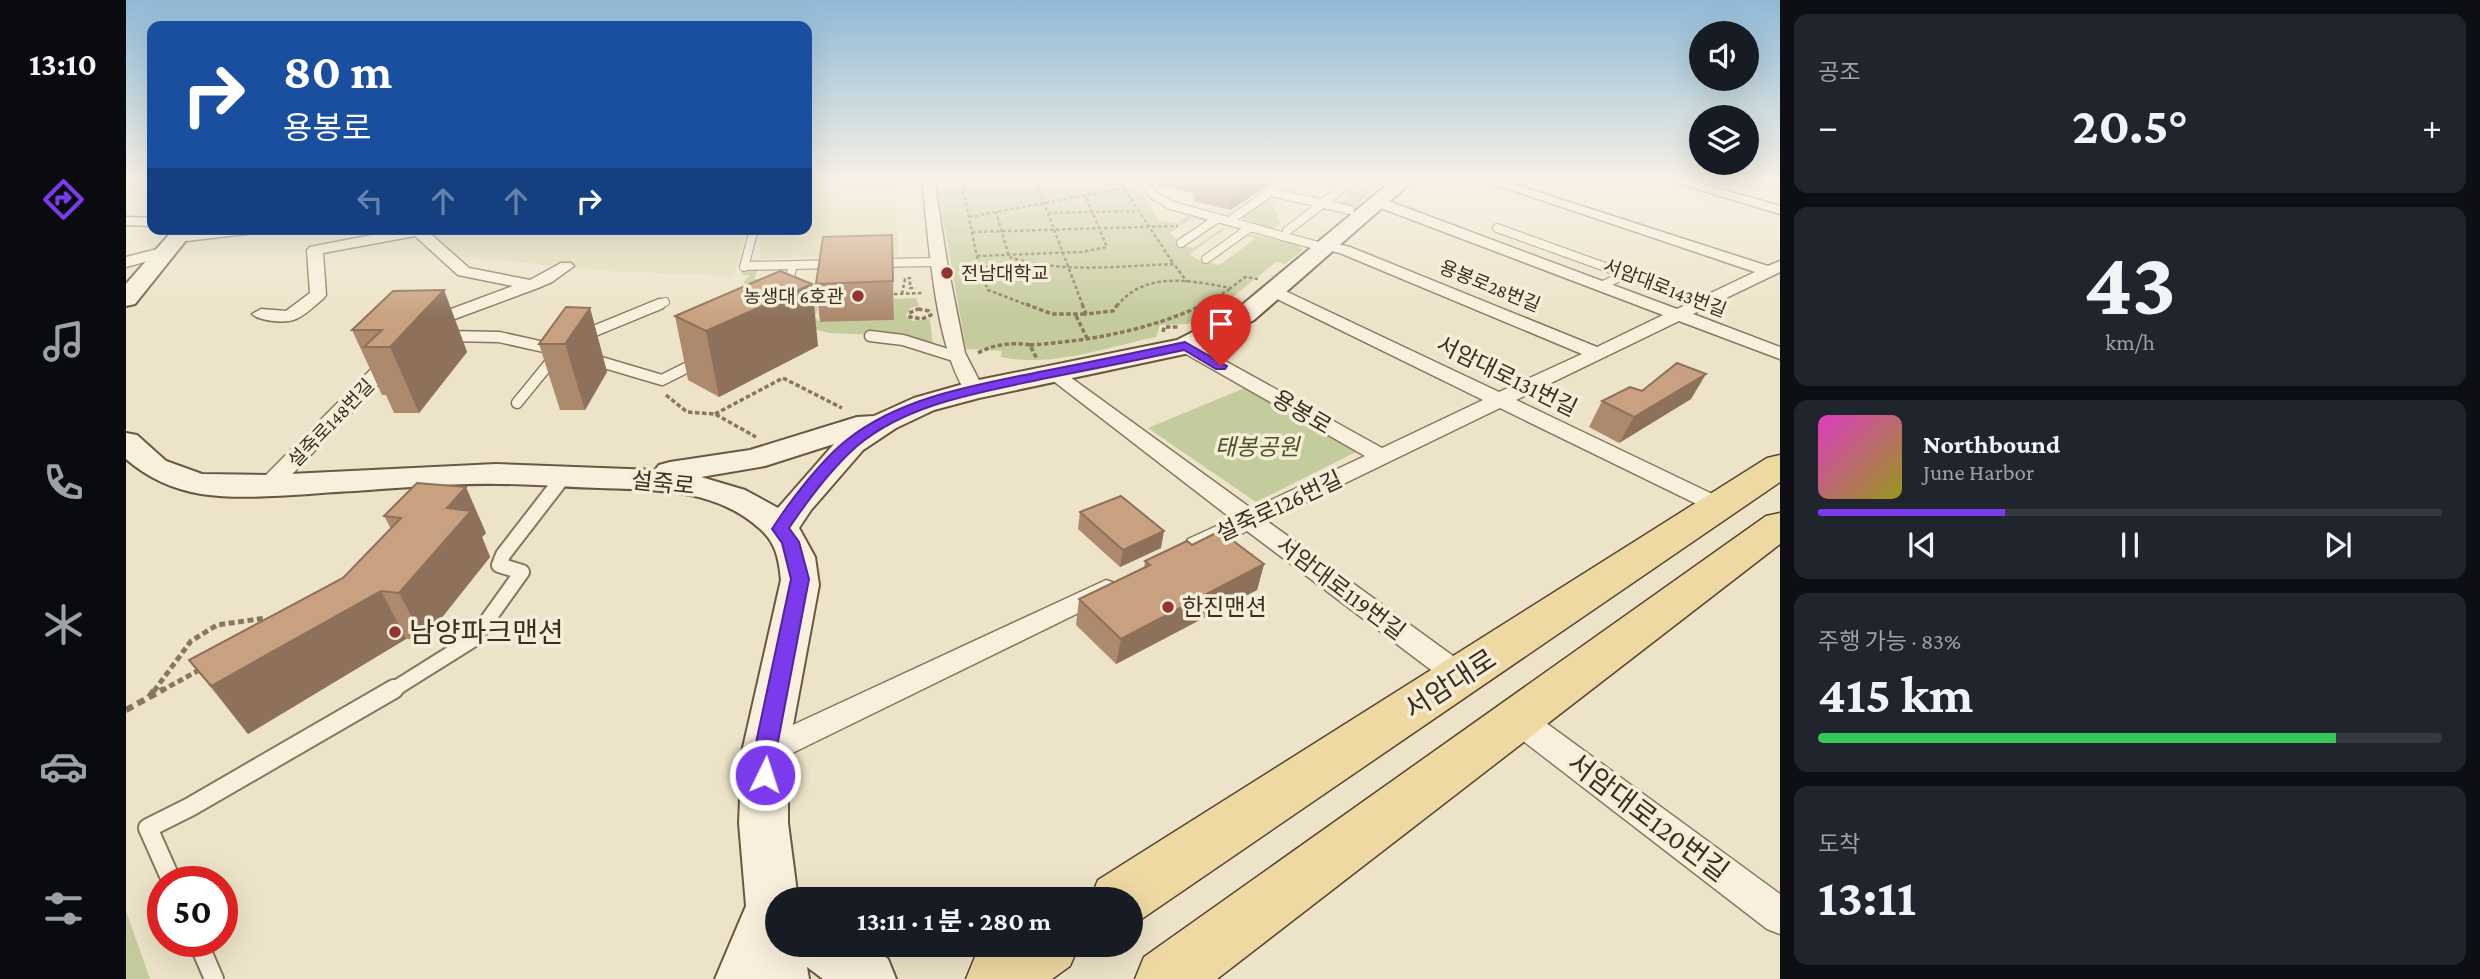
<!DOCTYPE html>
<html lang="ko">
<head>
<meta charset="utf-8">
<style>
	body { margin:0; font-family:"Crimson Pro","Noto Sans KR",serif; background:#20242c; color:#f1f3f6; height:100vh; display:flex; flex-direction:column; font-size:26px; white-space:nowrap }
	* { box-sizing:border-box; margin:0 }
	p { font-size:23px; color:#9ea1a6 }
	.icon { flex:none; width:38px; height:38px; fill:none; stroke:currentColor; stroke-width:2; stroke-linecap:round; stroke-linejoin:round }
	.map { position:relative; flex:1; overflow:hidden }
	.drawer { display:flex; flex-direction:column; gap:14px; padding:14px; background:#0d0f14; width:700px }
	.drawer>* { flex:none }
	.banner { position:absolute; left:21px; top:21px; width:665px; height:214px; border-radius:14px; box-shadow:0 7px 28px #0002; background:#1a4fa0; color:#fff; overflow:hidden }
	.buttons { position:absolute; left:1563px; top:21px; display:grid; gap:14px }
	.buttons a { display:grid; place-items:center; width:70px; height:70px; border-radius:50%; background:#171b24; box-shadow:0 7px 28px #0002; font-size:35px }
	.speed { position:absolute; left:21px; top:866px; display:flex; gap:14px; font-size:35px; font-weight:700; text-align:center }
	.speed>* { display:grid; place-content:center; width:91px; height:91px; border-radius:50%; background:#171b24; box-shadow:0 7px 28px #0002; line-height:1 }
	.speed .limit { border:10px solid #d22; background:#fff; color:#111 }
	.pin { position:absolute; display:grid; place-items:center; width:60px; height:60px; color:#fff; margin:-72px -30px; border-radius:50% 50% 50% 0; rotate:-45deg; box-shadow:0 0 7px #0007 }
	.pin .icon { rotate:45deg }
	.me { position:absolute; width:77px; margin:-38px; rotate:4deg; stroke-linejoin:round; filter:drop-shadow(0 0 5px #0008) }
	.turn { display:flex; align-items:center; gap:24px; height:147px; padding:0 21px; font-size:32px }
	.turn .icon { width:91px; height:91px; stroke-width:2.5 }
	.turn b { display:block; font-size:49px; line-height:60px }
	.lanes { display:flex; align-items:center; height:66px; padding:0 21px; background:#0003; justify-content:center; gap:35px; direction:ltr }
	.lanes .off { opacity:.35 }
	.big { font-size:52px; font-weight:700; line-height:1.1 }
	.drawer .card { flex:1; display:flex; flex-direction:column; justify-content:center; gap:10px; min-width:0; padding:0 24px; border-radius:14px; background:#20242c }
	.drawer .dial { align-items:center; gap:0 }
	.dial b { font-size:91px; line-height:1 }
	.song { display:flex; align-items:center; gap:21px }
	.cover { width:84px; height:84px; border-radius:10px; background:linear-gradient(135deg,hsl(310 70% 55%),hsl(60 70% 35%)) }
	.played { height:7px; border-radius:4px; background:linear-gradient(90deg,#7c3aed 30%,#363941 30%) }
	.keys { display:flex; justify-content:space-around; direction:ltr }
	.heat { display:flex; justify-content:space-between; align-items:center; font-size:38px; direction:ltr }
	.charge { height:10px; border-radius:5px; background:linear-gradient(90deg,#34c759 83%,#363941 0) }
	.trip { position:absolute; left:639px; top:887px; width:378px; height:70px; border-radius:35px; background:#171b24; box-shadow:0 7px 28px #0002; font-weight:700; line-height:70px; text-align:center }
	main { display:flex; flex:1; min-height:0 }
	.dock { display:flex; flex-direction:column; width:126px; justify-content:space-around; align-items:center; background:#090b0e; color:#9ea1a6 }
	.dock .icon { width:49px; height:49px }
	.dock .active { color:#7c3aed }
	.dock b { font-size:32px; color:#f1f3f6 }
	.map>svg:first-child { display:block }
	.farmland { fill:#e2ddb6 }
	.green { fill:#c4cb9c }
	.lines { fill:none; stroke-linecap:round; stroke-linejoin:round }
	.service-far3-casing { stroke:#89765e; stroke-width:10 }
	.service-far2-casing { stroke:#89765e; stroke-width:13 }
	.service-far1-casing { stroke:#89765e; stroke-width:18 }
	.service-casing { stroke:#89765e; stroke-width:22 }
	.minor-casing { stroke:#89765e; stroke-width:3 }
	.secondary-casing { stroke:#6b5741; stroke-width:4 }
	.primary-casing { stroke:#574432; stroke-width:3 }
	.path-far3 { stroke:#89765e; stroke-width:2.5; stroke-dasharray:3.5 2.5; stroke-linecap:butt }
	.path-far2 { stroke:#89765e; stroke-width:3.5; stroke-dasharray:4.5 2.5; stroke-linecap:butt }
	.path-far1 { stroke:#89765e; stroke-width:5; stroke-dasharray:6 3.5; stroke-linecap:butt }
	.path { stroke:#89765e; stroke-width:6; stroke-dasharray:8 5; stroke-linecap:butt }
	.service-far3 { stroke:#f8f0dc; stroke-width:8 }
	.service-far2 { stroke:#f8f0dc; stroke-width:10 }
	.service-far1 { stroke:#f8f0dc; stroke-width:14 }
	.service { stroke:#f8f0dc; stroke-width:18 }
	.minor { fill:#f8f0dc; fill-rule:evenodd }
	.secondary { fill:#f8f0dc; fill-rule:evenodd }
	.primary { fill:#eed9a3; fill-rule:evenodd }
	.wall { fill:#ad8a6e }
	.shaded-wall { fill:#8d715a }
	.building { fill:#c9a180; stroke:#8d715a; stroke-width:2 }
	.route { fill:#7c3aed; stroke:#51269a; stroke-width:2 }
	.poi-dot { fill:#953330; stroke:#f5edd8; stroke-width:2.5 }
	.labels { text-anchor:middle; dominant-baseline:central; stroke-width:7; stroke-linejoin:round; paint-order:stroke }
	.far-poi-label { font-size:19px; fill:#3a2e21; stroke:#f5edd8; text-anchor:start }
	.far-street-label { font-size:19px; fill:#3a2e21; stroke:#f5edd8 }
	.street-label { font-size:23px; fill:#3a2e21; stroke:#f5edd8 }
	.park-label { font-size:23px; font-style:italic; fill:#495528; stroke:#f5edd8 }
	.poi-label { font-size:23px; fill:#3a2e21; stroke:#f5edd8; text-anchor:start }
	.near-poi-label { font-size:28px; fill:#3a2e21; stroke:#f5edd8; text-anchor:start }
	.near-street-label { font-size:28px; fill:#3a2e21; stroke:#f5edd8 }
</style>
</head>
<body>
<main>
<nav class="dock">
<b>13:10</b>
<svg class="icon active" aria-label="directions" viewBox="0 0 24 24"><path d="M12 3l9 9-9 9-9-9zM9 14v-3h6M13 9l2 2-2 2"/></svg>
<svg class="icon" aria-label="music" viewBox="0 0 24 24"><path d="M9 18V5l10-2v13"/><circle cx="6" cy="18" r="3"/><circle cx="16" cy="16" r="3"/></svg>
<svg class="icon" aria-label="phone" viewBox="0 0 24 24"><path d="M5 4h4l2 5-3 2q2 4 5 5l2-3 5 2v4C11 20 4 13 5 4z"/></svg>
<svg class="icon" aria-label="climate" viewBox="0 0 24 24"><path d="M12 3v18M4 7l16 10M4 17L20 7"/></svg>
<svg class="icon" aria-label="car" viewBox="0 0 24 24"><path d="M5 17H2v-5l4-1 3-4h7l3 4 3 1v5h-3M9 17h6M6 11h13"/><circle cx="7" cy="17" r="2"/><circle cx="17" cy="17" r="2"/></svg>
<svg class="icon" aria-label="filters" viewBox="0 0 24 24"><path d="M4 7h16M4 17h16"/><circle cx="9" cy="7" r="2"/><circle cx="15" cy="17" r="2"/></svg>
</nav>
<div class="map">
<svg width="1654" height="979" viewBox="0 0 1654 979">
	<rect width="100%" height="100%" fill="#ede3c8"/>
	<path class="farmland" d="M770,179L772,254L633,259L636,229H681V181Z
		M377,229H621L608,276L482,271L330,256L302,232Z"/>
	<path class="green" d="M810,179H1008L1033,221L1051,223L1065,214L1084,219L1077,221L1067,218L1044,233L1057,245L1067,248L1097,228H1100L1064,254L1072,260L1093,265L1129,239L1121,236L1123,234L1173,245L1177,250L1159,264L1150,262L1088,312L1062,324L1034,325L1030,337C981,347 925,368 875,357L876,351L840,349Z
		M1211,179H1257L1246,188L1232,187L1246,192L1226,209L1208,203L1219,200L1221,189L1229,187L1224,185L1226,183L1207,182Z
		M1143,196L1155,224L1147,229L1113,217Z
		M634,265L628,279H647L680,307H692L689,317L694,322L768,320V299L790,298L793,306L784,308L780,316L786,321L804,319L807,346L750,335L703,333L677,326L624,284L617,283L624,275H615L619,266Z
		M1121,387L1232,451L1130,502L1022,428Z
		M0,911L24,979H0Z"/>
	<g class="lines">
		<defs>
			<path id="service-far3" d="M1017,179L1026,194L1044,205L1196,247
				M1636,179L1654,184
				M1145,192L1224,210
				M1103,221L1163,179
				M1371,228L1493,272L1496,276L1475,286
				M291,231L312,229
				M1161,231L1227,180
				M1055,243L1092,218
				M1080,259L1122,229
				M750,263L813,262
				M619,266L667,265
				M618,267L628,229
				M661,289L667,265L708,264
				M530,306L539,302"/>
			<path id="service-far2" d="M321,336L373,337L427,349
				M456,336L534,304
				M744,336L777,340L831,357
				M465,359L536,380L572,362
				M391,403L431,354"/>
			<path id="service-far1" d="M265,691L348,639L396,572L373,565L377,555L438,476"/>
			<path id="service" d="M46,882L22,828L64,807L268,689
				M72,942L88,979"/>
			<path id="minor" d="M796,179H808L821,262L839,353L858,390L855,394H841C808,345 803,240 796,179Z
				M1353,179H1372L1642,266L1654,261V272L1567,314L1654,347V359L1553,321L1390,400L1601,501L1605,506L1601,511L1593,513L1585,511L1374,408L1141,521L1345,669L1349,677L1345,685L1335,688L1325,685L1121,531C1104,539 1082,556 1062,551L1059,545L1062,539L1106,519L917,373L926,367L933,369L1126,509L1239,456L1053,350L1050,346L1053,342H1065L1256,448L1357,400L1141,294L1139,291L1141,288H1153L1373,392L1456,354L1214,253L1193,248L1191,245L1193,242L1198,241L1224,247L1471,347L1537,315L1247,205V199H1257L1551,309L1629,272Z
				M1538,179H1559L1654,206V214Z
				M0,217L26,218V226L0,225Z
				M89,229H135L128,233L52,242L45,238L52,234Z
				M277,229H299L343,268L404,280L435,263H445L448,266L426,282L412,288L299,330L290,325L293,321L387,286L332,275L289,236L197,253L200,295L198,298C189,305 180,315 170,319C160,324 133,321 126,314L135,309L160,311L184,293L181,250L184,247Z
				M39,247L44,249L47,252L44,255L0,267V257Z
				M268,351L277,357L275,361L151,490H135L132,485L135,480L261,353Z
				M980,580L989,583L993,589L989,595L650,761L639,765L628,761L623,752L628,743Z
				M1390,706L1401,709L1654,894V934L1641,929L1379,727L1375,718L1379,709Z"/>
			<path id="secondary" d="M1268,179H1289L1128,320L1068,352L853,398L808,410L770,428L737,450L685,510L673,528L689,557L693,585L662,752V823L672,900H651V945H743L762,959L770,979H697L681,967L683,979H589L620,906L613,823L616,752L655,580C653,559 650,542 633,528C588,488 529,490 473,488C439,487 405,484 372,484C324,483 276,488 229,491C182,493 122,501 75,494C46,489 22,478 0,459V433L11,435L40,461L76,474L143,475L370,464L529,470L533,465L544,462L624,450L731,417L748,416L788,398L848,381L1051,340L1110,310ZM708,444L652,508L619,490L575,477L639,466Z
				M48,229H69L9,304L0,306V284Z"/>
			<path id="primary" d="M1654,455V482L1014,920L1004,924V900H964L972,880L1641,458Z
				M1654,513V544L1091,979H1009L1018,957L1640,516Z
				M868,945H953L944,966L926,979H840L849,957Z"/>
		</defs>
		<use href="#service-far3" class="service-far3-casing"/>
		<use href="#service-far2" class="service-far2-casing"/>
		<use href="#service-far1" class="service-far1-casing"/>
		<use href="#service" class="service-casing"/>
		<use href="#minor" class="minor-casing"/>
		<use href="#secondary" class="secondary-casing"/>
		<use href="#primary" class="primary-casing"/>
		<path class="path-far3" d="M835,179L853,267L913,268
			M909,179L957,306
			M992,179L1047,263
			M870,211L883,257C937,274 992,266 1048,264L1061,282
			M922,213L1012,211
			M843,217L998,188
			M846,232L1052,226
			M851,256L955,252L981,247L959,195
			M853,267L862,290L904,306
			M768,294L798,293
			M776,294L779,279L784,278V288H790
			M991,306C1019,270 1066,281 1105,288L1119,277L1132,279
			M1075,306L1104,289"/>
		<path class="path-far2" d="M900,304L926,314H960
			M956,304L960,314L987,311L992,304
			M792,309L803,311L805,315L796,319L784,317L783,313Z
			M950,316L961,338
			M1037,332L1038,327H1052
			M904,345C964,341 1024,330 1079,304
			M852,353C869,344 885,342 904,345L911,359
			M540,395L561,412L589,414L630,437
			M589,414L657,378L716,408"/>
		<path class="path-far1" d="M28,691L65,641L91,625L140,618L143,623
			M35,691L75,669"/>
		<path class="path" d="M23,697L29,689
			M0,710L38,689"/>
		<use href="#service-far3" class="service-far3"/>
		<use href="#service-far2" class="service-far2"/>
		<use href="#service-far1" class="service-far1"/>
		<use href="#service" class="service"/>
		<use href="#minor" class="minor"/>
		<use href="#secondary" class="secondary"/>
		<use href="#primary" class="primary"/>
	</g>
	<path class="wall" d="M1027,179H1152L1104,210L1067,201L1069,194L1028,184L1026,182Z
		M766,235L768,320L694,322L690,284Z
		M318,290L341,352L293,413H268L260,395H256L226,330Z
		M464,308L481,372L459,410H434L413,344Z
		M549,316L692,346L593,397L562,380Z
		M1516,391L1565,399L1493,443L1463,427L1476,401Z
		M291,483L360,533L356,537L364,557L298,640L280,639L122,734L63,660L217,578L265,529L258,516Z
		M954,512L1035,548L994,567L952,529Z
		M1066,545L1138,564L1131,590L990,664L950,625L953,599L1018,568L1019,561Z"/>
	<path class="shaded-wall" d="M1110,179H1152L1104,210Z
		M686,284L692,346L593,397L580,331Z
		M318,290L341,352L293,413L264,347Z
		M464,308L481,372L459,410L439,344Z
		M1580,374L1565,399L1493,443L1508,417Z
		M340,487L360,533L356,537L364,557L298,640L273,593L321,508Z
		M1038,531L1035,548L994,567L997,550Z
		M1138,564L1131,590L990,664L995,639Z
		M255,591L280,639L122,734L85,686Z"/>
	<path class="building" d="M766,235L767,281L690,284L697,237Z
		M654,271L686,284L580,331L549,316Z
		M318,290L264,347H238L256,330H226L267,291Z
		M440,307L464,308L439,344H413Z
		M1551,363L1580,374L1508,417L1476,401L1504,387L1516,391Z
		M291,483L340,487L321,508L345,511L273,593L255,591L85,686L63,660L217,578L275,518L258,516Z
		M995,496L1038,531L997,550L954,512Z
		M1094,531L1138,564L995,639L953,599L1024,565L1019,561L1061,541L1066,545Z"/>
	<linearGradient id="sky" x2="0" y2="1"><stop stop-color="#8fb9d6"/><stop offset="0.57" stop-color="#f7f2e6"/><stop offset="1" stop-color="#f7f2e6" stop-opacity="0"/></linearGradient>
	<rect width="1654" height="316" fill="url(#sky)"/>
	<path class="route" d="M1059,342L1101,366L1099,369H1090L1058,350C1012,360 967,369 921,378C858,392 783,402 731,446C706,468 682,500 663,528L673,542L683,579L650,752V775L646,782L639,785L631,782L627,775L628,752L665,579L656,543L646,529C664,501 696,459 722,439C777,396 851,385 918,371C965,362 1012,352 1059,342Z"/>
	<g class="poi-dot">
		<circle cx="821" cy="273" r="7"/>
		<circle cx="732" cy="296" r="7"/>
		<circle cx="1042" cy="607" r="7"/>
		<circle cx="269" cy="632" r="7"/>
	</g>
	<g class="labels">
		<g class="far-poi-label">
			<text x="835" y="273">전남대학교</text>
			<text x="718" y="296" text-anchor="end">농생대 6호관</text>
		</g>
		<g class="far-street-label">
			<text transform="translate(1364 286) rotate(22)">용봉로28번길</text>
			<text transform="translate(1539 288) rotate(21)">서암대로143번길</text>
			<text transform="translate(205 423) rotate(-46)">설죽로148번길</text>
		</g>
		<g class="street-label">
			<text transform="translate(1381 376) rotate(26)">서암대로131번길</text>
			<text transform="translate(1176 412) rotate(30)">용봉로</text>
			<text transform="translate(537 483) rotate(6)">설죽로</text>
			<text transform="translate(1153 506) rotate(-25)">설죽로126번길</text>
			<text transform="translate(1215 588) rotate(37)">서암대로119번길</text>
		</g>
		<g class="park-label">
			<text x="1131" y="447">태봉공원</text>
		</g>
		<g class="poi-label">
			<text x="1056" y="607">한진맨션</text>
		</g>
		<g class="near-poi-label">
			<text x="283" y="632">남양파크맨션</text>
		</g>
		<g class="near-street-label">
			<text transform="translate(1324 684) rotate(-33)">서암대로</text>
			<text transform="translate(1522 817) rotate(37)">서암대로120번길</text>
		</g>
	</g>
</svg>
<div class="buttons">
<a><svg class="icon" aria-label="sound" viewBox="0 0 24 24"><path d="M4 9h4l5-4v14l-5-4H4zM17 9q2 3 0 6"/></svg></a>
<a><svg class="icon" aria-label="layers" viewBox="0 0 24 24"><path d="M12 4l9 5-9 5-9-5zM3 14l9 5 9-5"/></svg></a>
</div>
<div class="speed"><div class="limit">50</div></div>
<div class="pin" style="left:1095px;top:366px;background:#d93025"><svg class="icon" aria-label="arrive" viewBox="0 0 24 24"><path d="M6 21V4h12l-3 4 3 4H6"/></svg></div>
<svg class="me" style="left:639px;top:775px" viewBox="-20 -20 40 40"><circle r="17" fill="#7c3aed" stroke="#fff" stroke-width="3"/><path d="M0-11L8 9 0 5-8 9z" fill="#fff"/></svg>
<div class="trip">13:11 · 1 분 · 280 m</div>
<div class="banner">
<div class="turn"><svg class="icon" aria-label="right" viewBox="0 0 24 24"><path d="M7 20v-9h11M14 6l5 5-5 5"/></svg><div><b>80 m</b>용봉로</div></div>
<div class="lanes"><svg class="icon off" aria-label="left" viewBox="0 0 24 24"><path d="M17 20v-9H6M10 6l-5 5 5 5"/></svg><svg class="icon off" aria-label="ahead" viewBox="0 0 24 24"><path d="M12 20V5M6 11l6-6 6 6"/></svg><svg class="icon off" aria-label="ahead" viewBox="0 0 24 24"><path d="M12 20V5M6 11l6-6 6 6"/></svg><svg class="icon" aria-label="right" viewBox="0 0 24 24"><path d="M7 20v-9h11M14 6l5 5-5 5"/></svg></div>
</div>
</div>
<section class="drawer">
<div class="card"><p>공조</p>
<div class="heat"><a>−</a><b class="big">20.5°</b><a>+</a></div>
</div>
<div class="card dial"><b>43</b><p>km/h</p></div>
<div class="card">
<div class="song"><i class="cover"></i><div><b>Northbound</b><p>June Harbor</p></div></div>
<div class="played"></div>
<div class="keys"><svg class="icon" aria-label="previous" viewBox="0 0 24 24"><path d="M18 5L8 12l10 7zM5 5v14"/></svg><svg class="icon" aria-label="pause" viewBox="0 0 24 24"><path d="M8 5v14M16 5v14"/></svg><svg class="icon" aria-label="next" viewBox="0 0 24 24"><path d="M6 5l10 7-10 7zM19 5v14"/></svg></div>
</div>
<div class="card"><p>주행 가능 · 83%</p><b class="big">415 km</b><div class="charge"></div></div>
<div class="card"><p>도착</p><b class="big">13:11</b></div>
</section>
</main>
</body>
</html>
